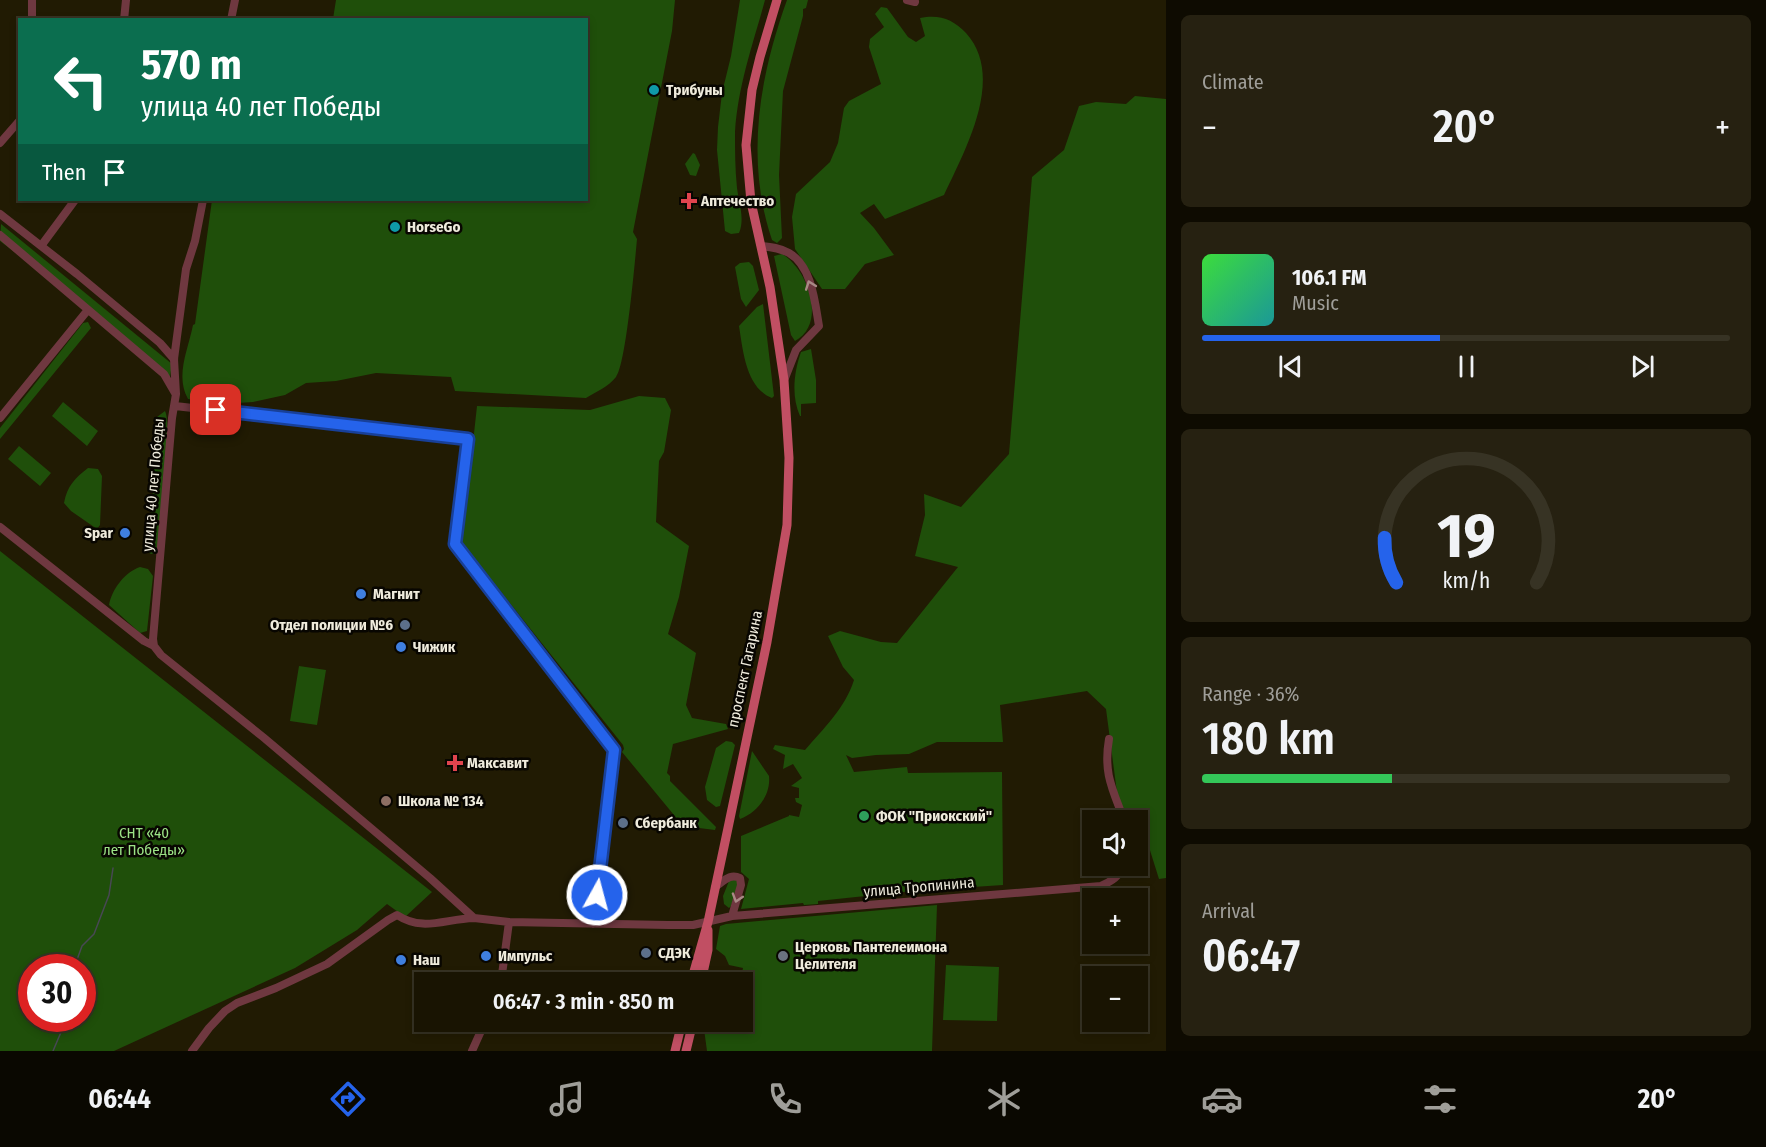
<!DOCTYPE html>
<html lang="en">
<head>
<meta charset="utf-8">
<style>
	body { margin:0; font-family:"Fira Sans Condensed",sans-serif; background:#262111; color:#f1f3f6; height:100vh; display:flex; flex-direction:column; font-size:22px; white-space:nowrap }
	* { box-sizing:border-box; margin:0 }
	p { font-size:20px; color:#9f9e99 }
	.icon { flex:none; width:33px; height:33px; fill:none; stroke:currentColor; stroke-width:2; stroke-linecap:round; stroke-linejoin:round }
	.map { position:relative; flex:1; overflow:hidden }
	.details { display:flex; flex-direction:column; gap:15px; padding:15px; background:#0e0b01; width:600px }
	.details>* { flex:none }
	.top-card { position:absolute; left:18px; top:18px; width:570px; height:183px; border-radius:0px; box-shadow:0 3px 9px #0003,0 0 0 2px #373324; background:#0b6e4f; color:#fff; overflow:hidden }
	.fabs { position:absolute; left:1082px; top:810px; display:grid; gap:12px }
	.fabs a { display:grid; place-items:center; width:66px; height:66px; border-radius:0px; background:#191402; box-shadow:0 3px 9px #0003,0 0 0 2px #373324; font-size:30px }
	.speed { position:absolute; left:18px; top:954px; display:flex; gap:12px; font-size:30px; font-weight:700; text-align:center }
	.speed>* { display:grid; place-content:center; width:78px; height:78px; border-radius:50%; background:#191402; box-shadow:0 3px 9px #0003,0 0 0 2px #373324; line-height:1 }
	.speed .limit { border:9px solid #d22; background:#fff; color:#111 }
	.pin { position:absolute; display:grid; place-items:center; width:51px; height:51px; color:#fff; margin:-26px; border-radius:12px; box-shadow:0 3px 9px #0006 }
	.me { position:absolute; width:66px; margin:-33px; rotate:7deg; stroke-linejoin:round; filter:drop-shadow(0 0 4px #0008) }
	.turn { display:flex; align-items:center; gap:21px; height:126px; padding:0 24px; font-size:27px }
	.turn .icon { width:78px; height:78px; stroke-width:2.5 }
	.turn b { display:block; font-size:42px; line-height:51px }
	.then { display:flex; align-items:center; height:57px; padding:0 24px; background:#0003; gap:12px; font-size:22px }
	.big { font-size:45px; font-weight:600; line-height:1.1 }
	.details .tile { flex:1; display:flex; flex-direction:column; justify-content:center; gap:9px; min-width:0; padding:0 21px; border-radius:9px; background:#262111 }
	.details .dial { align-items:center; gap:0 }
	.dial svg { height:156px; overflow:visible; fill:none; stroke:#373324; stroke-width:7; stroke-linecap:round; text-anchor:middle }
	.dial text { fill:#f1f3f6; stroke:none }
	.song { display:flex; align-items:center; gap:18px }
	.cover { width:72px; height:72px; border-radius:9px; background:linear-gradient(135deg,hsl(120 70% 55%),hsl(180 70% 35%)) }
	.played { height:6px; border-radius:3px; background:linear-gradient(90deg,#2563eb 45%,#373324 45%) }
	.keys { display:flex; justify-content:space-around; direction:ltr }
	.heat { display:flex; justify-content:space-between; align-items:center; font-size:33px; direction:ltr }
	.charge { height:9px; border-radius:4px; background:linear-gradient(90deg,#34c759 36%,#373324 0) }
	.trip { position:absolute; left:414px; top:972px; width:339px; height:60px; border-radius:0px; background:#191402; box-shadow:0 3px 9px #0003,0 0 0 2px #373324; font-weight:600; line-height:60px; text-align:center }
	.tabs { display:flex; height:96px; justify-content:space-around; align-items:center; background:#0a0801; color:#9f9e99 }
	.tabs .icon { width:42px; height:42px }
	.tabs .selected { color:#2563eb }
	.tabs b { font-size:27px; color:#f1f3f6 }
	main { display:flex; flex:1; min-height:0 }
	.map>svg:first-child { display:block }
	.green { fill:#1f4f0a; fill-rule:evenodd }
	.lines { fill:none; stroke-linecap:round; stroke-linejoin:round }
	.stream { stroke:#484854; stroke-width:1.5 }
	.minor { stroke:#6f3840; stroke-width:8 }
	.major { stroke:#c14f63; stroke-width:9 }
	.oneway { stroke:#a98986 }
	.route-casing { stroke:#184099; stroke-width:15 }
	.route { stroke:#2563eb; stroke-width:10 }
	.culture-dot { fill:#0f9aa8; stroke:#080601; stroke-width:2 }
	.health-dot { fill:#e0444e; stroke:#080601; stroke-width:2 }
	.shop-dot { fill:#3f7fe0; stroke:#080601; stroke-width:2 }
	.service-dot { fill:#5c6f8a; stroke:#080601; stroke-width:2 }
	.education-dot { fill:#8d6e63; stroke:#080601; stroke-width:2 }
	.leisure-dot { fill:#2e9e5b; stroke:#080601; stroke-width:2 }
	.worship-dot { fill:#6b7280; stroke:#080601; stroke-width:2 }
	.labels { text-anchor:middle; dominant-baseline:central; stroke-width:5; stroke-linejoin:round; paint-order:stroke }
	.poi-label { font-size:15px; font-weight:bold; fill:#efebdc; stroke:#080601; text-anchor:start }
	.street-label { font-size:15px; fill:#efebdc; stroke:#080601 }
	.park-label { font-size:15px; fill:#9ce386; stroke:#080601 }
</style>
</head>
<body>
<main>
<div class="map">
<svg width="1166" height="1051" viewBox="0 0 1166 1051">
	<rect width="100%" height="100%" fill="#211b03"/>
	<path class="green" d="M336,0H675L672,31L633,232L637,239C635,261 626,365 616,377C608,387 596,392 586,398L455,391L451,377L376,373L336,381L306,383L285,395L253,402L222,404L188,399C175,376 188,350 193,325L195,324L212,200H586V20L333,19Z
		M740,0H765C753,44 738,85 735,132C735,150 735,169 737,188C739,203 745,219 739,233L731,234L725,231L717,150L718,127L722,93L731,56Z
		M787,0H808L806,8L803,9V16L783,91L779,175L782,238L777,243L772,240C745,160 759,78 787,0Z
		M881,7L887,8L908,37L916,42L925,36L920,18C939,14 953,19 966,33C1006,77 965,150 944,195L885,219L874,204L860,213L874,228L894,255L865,264L845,289H822L795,249L792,217L796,194L830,162L838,143L844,108L849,101L881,84L869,47L870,39L884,27L875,14Z
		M1135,96L1166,99V878L1159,879L1148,844L1137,828V820H1132L1118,800L1106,709L1087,691L1000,705L1003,742H937L909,754L876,755L852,758L846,755L854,772L907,767L908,773L1002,772L1003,885L913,891L818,901V904L804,905L803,903L741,909L749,879L741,872V836L789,816V815L799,817L802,805L796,802L795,798H799V788L791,786L802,778L793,764L783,769L785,755L773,749L775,745L805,750C824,728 845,708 854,680L843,667L828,636L840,631L881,642L897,643L958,567L915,556L925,515L924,494L961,507L1009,454L1032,177L1064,150L1079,106L1096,102L1126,104Z
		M693,153L695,154L700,165L696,176L690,175L685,164Z
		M1,224L172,364L170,377L90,310L0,241Z
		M782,254C807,268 828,323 795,341L791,335L774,256Z
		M749,262L753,266L759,290L746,307L741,299L735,267L740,263Z
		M763,304L774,396L772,398C746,388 743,351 739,326L757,307Z
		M88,322L91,328L0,439V428L83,323Z
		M811,349L816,380V403L801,404V416H800C791,396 794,372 801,352Z
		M639,396L665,398L671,410L664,452L659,461L656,522L689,546L679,597L668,634L696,653L686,705L692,718L726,724L728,729L673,744L667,773L670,776V781L716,827L715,830L683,826L622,752L624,749L623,745L462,543L477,406L590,410Z
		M63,402L98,431L87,446L52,416Z
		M165,411C173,426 159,529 157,553L151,554L147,551L146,540L152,507L157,417Z
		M19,446L51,473L40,486L8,459Z
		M88,468L98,469L102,476L100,525L97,529L71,511L64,503C67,486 75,478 88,468Z
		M0,551L432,892L405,917L387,904L357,930L295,968L114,1051H0ZM32,968H82V1018H32Z
		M140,567L148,569L153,576L147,631L140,633L109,605C112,589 125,572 140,567Z
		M299,666L326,670L317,725L290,721Z
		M726,741L732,742L735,745L720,806L716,807L707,800L705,787L716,748Z
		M752,751L769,776C771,795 757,813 740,819L739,816Z
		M736,879L738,884L731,906L729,908L724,904L723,896L729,881Z
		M937,905L932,1051H707L704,1029L705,1022H742V982H740L743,968L729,965L725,956L716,949L720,926L726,924Z
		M946,965L999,967L997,1021L943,1020Z"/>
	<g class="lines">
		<path class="stream" d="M74,968L82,946L94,934L109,895L113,868
			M53,1051L67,1018"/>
		<path class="minor" d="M907,0L915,2
			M32,20V0
			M124,20L126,0
			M231,20L235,0
			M0,143L20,120
			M0,214L77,274L160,343L174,359
			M0,235L164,374L175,393
			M41,246L75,200
			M761,246C771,247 780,248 789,253C812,266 815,303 819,326L796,350L785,378
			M175,406L468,439L455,544L614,750L593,924
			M0,418L87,311
			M0,527L144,641L154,646L161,655L263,737L430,878L474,918L509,922L668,925H693L732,916L1101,886C1112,881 1119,876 1125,866
			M154,646L153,639L172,418L176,394L174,359L186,269L195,241L203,200
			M1109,739C1103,774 1113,790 1124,820
			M715,887C724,881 730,873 740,878L741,885L732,916
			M501,982L509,922
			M192,1051L209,1028L225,1011L237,1003L276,988L327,964L388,920L397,915C423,932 444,919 474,918
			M472,1051L485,1022"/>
		<path class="major" d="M691,982L708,922L728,828L767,642L787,525L789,458L784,380L770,287L751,202L746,145L752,90L760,57L777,0
			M701,982L708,950V930
			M675,1051L682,1022
			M686,1051L693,1022"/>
	</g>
	<defs><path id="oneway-chevron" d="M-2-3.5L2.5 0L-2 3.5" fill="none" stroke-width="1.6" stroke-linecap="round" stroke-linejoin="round" transform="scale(1.5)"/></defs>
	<g class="oneway">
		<use href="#oneway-chevron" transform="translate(810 285) rotate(-110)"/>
		<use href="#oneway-chevron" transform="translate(737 898) rotate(107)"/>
	</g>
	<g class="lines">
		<defs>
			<path id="route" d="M216,410L468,439L455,544L614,750L597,895"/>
		</defs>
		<use href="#route" class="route-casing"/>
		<use href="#route" class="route"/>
	</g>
	<g class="culture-dot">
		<circle cx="654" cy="90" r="6"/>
		<circle cx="395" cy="227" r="6"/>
	</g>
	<g class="health-dot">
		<path d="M686 192h6v6h6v6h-6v6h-6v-6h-6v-6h6z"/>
		<path d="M452 754h6v6h6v6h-6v6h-6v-6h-6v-6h6z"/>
	</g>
	<g class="shop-dot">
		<circle cx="125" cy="533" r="6"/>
		<circle cx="361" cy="594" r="6"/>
		<circle cx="401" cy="647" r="6"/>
		<circle cx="486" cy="956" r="6"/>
		<circle cx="401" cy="960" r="6"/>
	</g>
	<g class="service-dot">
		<circle cx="405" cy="625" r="6"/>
		<circle cx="623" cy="823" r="6"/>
		<circle cx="646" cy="953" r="6"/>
	</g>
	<circle class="education-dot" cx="386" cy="801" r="6"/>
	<circle class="leisure-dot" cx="864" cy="816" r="6"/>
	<circle class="worship-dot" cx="783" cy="956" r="6"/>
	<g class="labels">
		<g class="poi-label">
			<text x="666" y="90">Трибуны</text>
			<text x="701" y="201">Аптечество</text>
			<text x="407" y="227">HorseGo</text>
			<text x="113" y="533" text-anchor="end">Spar</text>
			<text x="373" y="594">Магнит</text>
			<text x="393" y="625" text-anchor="end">Отдел полиции №6</text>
			<text x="413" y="647">Чижик</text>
			<text x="467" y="763">Максавит</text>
			<text x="398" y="801">Школа № 134</text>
			<text x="876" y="816">ФОК "Приокский"</text>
			<text x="635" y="823">Сбербанк</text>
			<text x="795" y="947">Церковь Пантелеимона<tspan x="795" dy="17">Целителя</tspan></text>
			<text x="658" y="953">СДЭК</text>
			<text x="498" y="956">Импульс</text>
			<text x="413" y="960">Наш</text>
		</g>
		<g class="street-label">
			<text transform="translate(153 485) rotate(-85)">улица 40 лет Победы</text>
			<text transform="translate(745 669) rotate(-78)">проспект Гагарина</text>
			<text transform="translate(919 887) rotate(-5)">улица Тропинина</text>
		</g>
		<g class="park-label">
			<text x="144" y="833">СНТ «40<tspan x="144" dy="17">лет Победы»</tspan></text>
		</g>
	</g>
</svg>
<div class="fabs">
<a><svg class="icon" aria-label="sound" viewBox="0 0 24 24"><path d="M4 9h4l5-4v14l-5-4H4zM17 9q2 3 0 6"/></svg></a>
<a>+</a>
<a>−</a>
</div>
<div class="speed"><div class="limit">30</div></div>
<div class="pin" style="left:216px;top:410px;background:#d93025"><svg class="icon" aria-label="arrive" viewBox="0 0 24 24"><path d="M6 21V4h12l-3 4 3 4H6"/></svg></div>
<svg class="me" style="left:597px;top:895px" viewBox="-20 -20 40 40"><circle r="17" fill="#2563eb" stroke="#fff" stroke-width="3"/><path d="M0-11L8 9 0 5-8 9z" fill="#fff"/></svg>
<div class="trip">06:47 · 3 min · 850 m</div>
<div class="top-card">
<div class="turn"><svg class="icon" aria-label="left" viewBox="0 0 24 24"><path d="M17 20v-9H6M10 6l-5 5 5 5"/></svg><div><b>570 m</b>улица 40 лет Победы</div></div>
<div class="then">Then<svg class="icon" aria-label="arrive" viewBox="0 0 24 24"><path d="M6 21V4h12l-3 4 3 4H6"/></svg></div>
</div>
</div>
<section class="details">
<div class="tile"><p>Climate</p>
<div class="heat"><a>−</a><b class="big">20°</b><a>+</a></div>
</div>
<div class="tile">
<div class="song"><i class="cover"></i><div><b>106.1 FM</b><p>Music</p></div></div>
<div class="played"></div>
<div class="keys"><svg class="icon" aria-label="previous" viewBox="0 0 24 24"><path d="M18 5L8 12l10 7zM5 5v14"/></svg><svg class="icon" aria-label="pause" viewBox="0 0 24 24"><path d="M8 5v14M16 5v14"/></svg><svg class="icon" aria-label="next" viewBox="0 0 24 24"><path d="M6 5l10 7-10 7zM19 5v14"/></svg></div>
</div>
<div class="tile dial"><svg viewBox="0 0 100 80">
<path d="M14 69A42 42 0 1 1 86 69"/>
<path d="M14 69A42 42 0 0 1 8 46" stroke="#2563eb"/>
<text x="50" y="56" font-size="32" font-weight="700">19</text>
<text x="50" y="72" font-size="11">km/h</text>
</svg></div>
<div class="tile"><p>Range · 36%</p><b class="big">180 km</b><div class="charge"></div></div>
<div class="tile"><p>Arrival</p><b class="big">06:47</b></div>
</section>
</main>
<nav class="tabs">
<b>06:44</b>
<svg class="icon selected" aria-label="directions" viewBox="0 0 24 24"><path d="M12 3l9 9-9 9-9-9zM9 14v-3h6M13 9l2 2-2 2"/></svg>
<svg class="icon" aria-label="music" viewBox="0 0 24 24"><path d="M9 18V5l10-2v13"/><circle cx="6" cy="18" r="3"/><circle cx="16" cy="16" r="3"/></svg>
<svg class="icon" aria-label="phone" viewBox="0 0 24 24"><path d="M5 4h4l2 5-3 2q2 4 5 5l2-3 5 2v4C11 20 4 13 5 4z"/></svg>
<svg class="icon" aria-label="climate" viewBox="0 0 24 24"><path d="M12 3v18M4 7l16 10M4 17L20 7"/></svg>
<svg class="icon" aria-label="car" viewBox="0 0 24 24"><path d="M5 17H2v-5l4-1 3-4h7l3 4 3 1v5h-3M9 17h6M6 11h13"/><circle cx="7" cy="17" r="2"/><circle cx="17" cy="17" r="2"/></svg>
<svg class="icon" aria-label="filters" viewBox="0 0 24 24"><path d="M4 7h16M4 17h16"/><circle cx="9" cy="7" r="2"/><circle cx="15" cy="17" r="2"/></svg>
<b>20°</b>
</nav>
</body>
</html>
